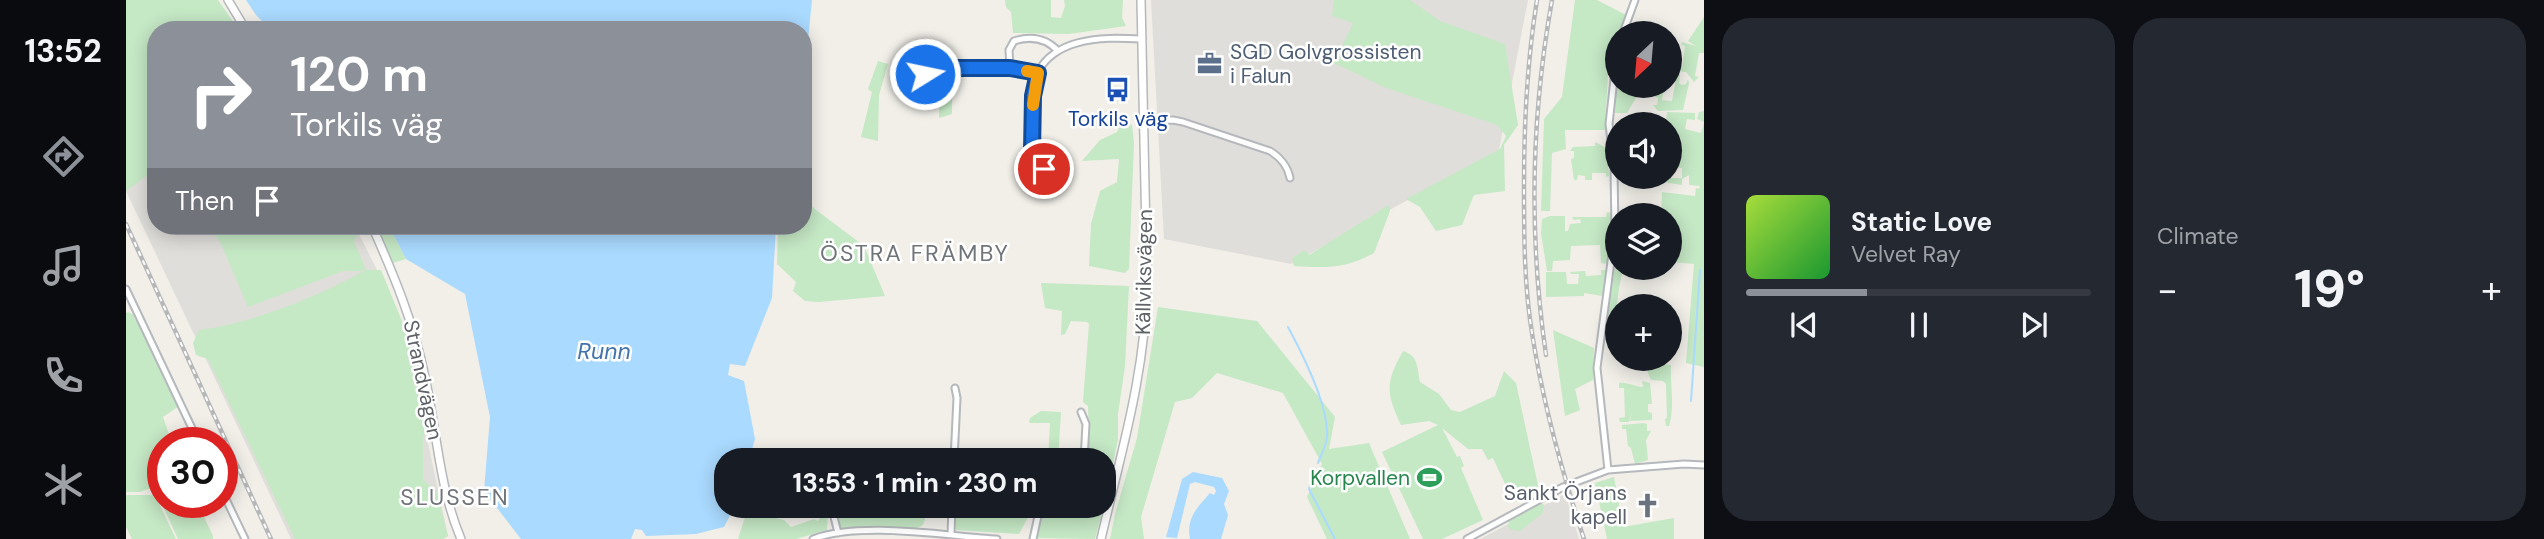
<!DOCTYPE html>
<html lang="en">
<head>
<meta charset="utf-8">
<style>
	body { margin:0; font-family:"DM Sans",sans-serif; background:#242831; color:#f1f3f6; height:100vh; display:flex; flex-direction:column; font-size:26px; white-space:nowrap }
	* { box-sizing:border-box; margin:0 }
	p { font-size:23px; color:#9ea1a6 }
	.icon { flex:none; width:38px; height:38px; fill:none; stroke:currentColor; stroke-width:2; stroke-linecap:round; stroke-linejoin:round }
	.map { position:relative; flex:1; overflow:hidden }
	.sheet { display:flex; flex-direction:column; gap:18px; padding:18px; background:#0d0f14; width:840px }
	.sheet>* { flex:none }
	.banner { position:absolute; left:21px; top:21px; width:665px; height:214px; border-radius:28px; box-shadow:0 4px 18px #0003; background:#8c9099; color:#fff; overflow:hidden }
	.needle { width:46px; rotate:206deg }
	.buttons { position:absolute; left:1479px; top:21px; display:grid; gap:14px }
	.buttons a { display:grid; place-items:center; width:77px; height:77px; border-radius:50%; background:#171b24; box-shadow:0 4px 18px #0003; font-size:35px }
	.speed { position:absolute; left:21px; top:427px; display:flex; gap:14px; font-size:35px; font-weight:700; text-align:center }
	.speed>* { display:grid; place-content:center; width:91px; height:91px; border-radius:50%; background:#171b24; box-shadow:0 4px 18px #0003; line-height:1 }
	.speed .limit { border:10px solid #d22; background:#fff; color:#111 }
	.pin { position:absolute; display:grid; place-items:center; width:60px; height:60px; color:#fff; margin:-30px; border:4px solid #fff; border-radius:50%; box-shadow:0 2px 7px #0007 }
	.me { position:absolute; width:77px; margin:-38px; rotate:80deg; stroke-linejoin:round; filter:drop-shadow(0 0 5px #0008) }
	.turn { display:flex; align-items:center; gap:24px; height:147px; padding:0 28px; font-size:32px }
	.turn .icon { width:91px; height:91px; stroke-width:2.5 }
	.turn b { display:block; font-size:49px; line-height:60px }
	.then { display:flex; align-items:center; height:66px; padding:0 28px; background:#0003; gap:14px; font-size:26px }
	.big { font-size:52px; font-weight:800; line-height:1.1 }
	.sheet .widget { flex:1; display:flex; flex-direction:column; justify-content:center; gap:10px; min-width:0; padding:0 24px; border-radius:28px; background:#242831 }
	.song { display:flex; align-items:center; gap:21px }
	.cover { width:84px; height:84px; border-radius:10px; background:linear-gradient(135deg,hsl(80 70% 55%),hsl(130 70% 35%)) }
	.played { height:7px; border-radius:4px; background:linear-gradient(90deg,#8c9099 35%,#363941 35%) }
	.keys { display:flex; justify-content:space-around; direction:ltr }
	.heat { display:flex; justify-content:space-between; align-items:center; font-size:38px; direction:ltr }
	.sheet .tiles { flex:1; display:grid; gap:18px; grid-template-columns:repeat(2,1fr) }
	.trip { position:absolute; left:588px; top:448px; width:402px; height:70px; border-radius:28px; background:#171b24; box-shadow:0 4px 18px #0003; font-weight:800; line-height:70px; text-align:center }
	main { display:flex; flex:1; min-height:0 }
	.menu { display:flex; flex-direction:column; width:126px; justify-content:space-around; align-items:center; background:#090b0e; color:#9ea1a6 }
	.menu .icon { width:49px; height:49px }
	.menu .selected { color:#8c9099 }
	.menu b { font-size:32px; color:#f1f3f6 }
	.map>svg:first-child { display:block }
	.industrial { fill:#e0deda }
	.green { fill:#c5e8c5 }
	.water { fill:#aadaff }
	.lines { fill:none; stroke-linecap:round; stroke-linejoin:round }
	.stream { stroke:#aadaff; stroke-width:2 }
	.minor-casing { stroke:#b5b8bc; stroke-width:9 }
	.tertiary-casing { stroke:#b5b8bc; stroke-width:10 }
	.minor { stroke:#fff; stroke-width:5 }
	.tertiary { stroke:#fff; stroke-width:7 }
	.rail-casing { stroke:#b6b7b8; stroke-width:4.5 }
	.rail { stroke:#fff; stroke-width:2; stroke-dasharray:5; stroke-linecap:butt }
	.route-casing { stroke:#114b97; stroke-width:18 }
	.route { stroke:#1a73e8; stroke-width:12 }
	.slow { stroke:#f59e0b; stroke-width:12 }
	.labels { text-anchor:middle; dominant-baseline:central; stroke-width:5; stroke-linejoin:round; paint-order:stroke }
	.service-label { font-size:21px; fill:#4e5e75; stroke:#fff; text-anchor:start }
	.transit-label { font-size:21px; fill:#164399; stroke:#fff }
	.street-label { font-size:21px; fill:#5f6368; stroke:#fff }
	.leisure-label { font-size:21px; fill:#27864d; stroke:#fff; text-anchor:end }
	.worship-label { font-size:21px; fill:#5b616d; stroke:#fff; text-anchor:end }
	.neighbourhood-label { font-size:23px; letter-spacing:2px; fill:#70757a; stroke:#fff }
	.water-label { font-size:23px; font-style:italic; fill:#4174aa; stroke:#fff }
</style>
</head>
<body>
<main>
<nav class="menu">
<b>13:52</b>
<svg class="icon selected" aria-label="directions" viewBox="0 0 24 24"><path d="M12 3l9 9-9 9-9-9zM9 14v-3h6M13 9l2 2-2 2"/></svg>
<svg class="icon" aria-label="music" viewBox="0 0 24 24"><path d="M9 18V5l10-2v13"/><circle cx="6" cy="18" r="3"/><circle cx="16" cy="16" r="3"/></svg>
<svg class="icon" aria-label="phone" viewBox="0 0 24 24"><path d="M5 4h4l2 5-3 2q2 4 5 5l2-3 5 2v4C11 20 4 13 5 4z"/></svg>
<svg class="icon" aria-label="climate" viewBox="0 0 24 24"><path d="M12 3v18M4 7l16 10M4 17L20 7"/></svg>
</nav>
<div class="map">
<svg width="1578" height="539" viewBox="0 0 1578 539">
	<rect width="100%" height="100%" fill="#f1efe8"/>
	<path class="industrial" d="M1025,0H1402L1373,150L1165,264L1038,239Z
		M30,163V226H229L251,270L281,345L322,536L317,539H165L0,191V178Z
		M1439,494L1453,539H1354Z"/>
	<path class="green" d="M0,0H92L113,30H30V124L21,129L25,132L30,129V169L0,191Z
		M879,0H925V17L935,18L939,6L938,0H997L996,18L1000,26L943,34L887,33L885,12L880,7Z
		M1208,0H1284L1314,21L1379,44L1392,125L1378,145L1379,191L1348,195L1336,225L1310,231L1294,207L1280,199L1374,149L1380,136L1371,125L1260,88L1208,63L1227,23L1206,16Z
		M1449,0H1471L1500,15L1494,33H1491V43L1482,72L1479,130H1439L1440,149L1426,153L1424,211H1415L1418,119L1436,97Z
		M1578,17V53H1573L1569,76L1573,77L1568,82L1560,72L1544,70V58L1546,60L1545,67L1556,68L1559,46L1555,45L1556,42L1570,46L1562,41Z
		M752,61L762,64L753,95L752,141L735,137L746,92L742,89Z
		M1544,74L1554,75L1553,83L1556,85L1560,84L1562,79L1563,83L1557,110L1532,111L1527,105H1531L1532,98L1529,97L1530,90L1537,93L1536,100L1546,101L1550,79L1544,77Z
		M813,77H825L826,80V114L813,118V91L806,82Z
		M1491,84V86H1517L1501,113H1489Z
		M1578,111V367L1560,363L1568,264L1547,262L1544,258V244H1551L1552,234L1544,233V215H1535L1536,192L1569,196L1570,188L1573,189L1574,186L1563,185V175L1556,179V185L1536,182L1537,178H1556V168L1544,167V124H1540L1541,112L1569,113V120L1561,119L1559,129L1575,133L1578,122L1571,119L1573,112Z
		M996,121L1006,125L1008,143L1003,269L999,273L963,266L965,224L974,191L991,182L993,159L956,161L974,140L991,132Z
		M1469,142L1481,148L1483,176L1480,177V173H1466V180H1459V176L1452,175L1451,180H1448L1445,159L1448,158V151H1444L1447,147L1469,146Z
		M677,200L738,246L759,296L693,302L679,301L667,291L670,282L651,264L652,226H677Z
		M1263,205L1264,211L1248,253C1219,269 1199,268 1168,266L1166,258L1179,250L1183,255Z
		M1481,212L1485,213L1487,218L1482,264L1475,263L1474,245L1445,246L1444,260L1427,261L1426,271H1421L1415,233L1416,219L1424,216H1439V231H1442L1444,224L1455,223L1454,219L1448,220L1446,217H1480Z
		M84,226H234L235,229L228,241L240,270H255L285,343L304,423L297,437V480L310,490L322,536L317,539H169L82,359L70,355L67,343L73,330C127,323 191,297 238,271H217L122,307L95,244Z
		M250,226H263L280,259L267,263Z
		M1491,255V268H1499C1493,275 1491,309 1489,322L1491,323V338H1482L1478,334Z
		M1475,270H1479L1481,273L1477,296L1458,293V296L1420,297V272H1440L1441,284H1452L1453,274H1445L1444,272L1459,271L1460,276L1475,275Z
		M915,283L1003,286L999,366L992,414V440L978,504V460H963L962,406L957,402L963,324L961,322L945,321L939,334L935,335L936,311L919,308Z
		M1032,307L1131,321L1209,417L1203,449L1243,443L1284,539H1201L1181,497L1196,464L1157,393L1091,373L1066,398L1049,402L1015,517L1018,539H984L989,514L1011,438Z
		M2,312L8,315L9,320L17,327L53,406L37,417L46,443H37V484L14,492H0V313Z
		M1427,330L1468,348L1467,380L1449,389L1454,410L1439,416Z
		M1277,351C1293,356 1291,368 1294,382L1313,394L1325,410L1334,412L1369,396L1378,371L1390,383L1413,490L1391,502L1385,497L1367,458L1362,460L1356,449H1342L1316,428L1331,457L1334,456L1338,466L1335,468L1357,520L1316,539H1297L1256,452L1312,425L1303,421L1275,425C1260,393 1259,383 1277,351Z
		M1522,363H1524L1525,368L1532,369L1533,364L1545,365C1544,385 1549,406 1543,426H1540L1539,419L1541,418L1540,384L1537,381L1525,380L1519,366Z
		M1516,381L1524,383L1526,404H1522V412L1526,413V420L1504,421L1506,412L1503,422H1494L1493,418L1499,417L1498,388H1493V383C1502,382 1508,387 1517,387Z
		M915,411L935,412L932,460H922L924,423H903L904,418Z
		M1518,423L1521,424V431H1525L1520,440L1522,460L1509,464L1505,448L1502,446L1500,429H1496V425Z
		M1488,477L1497,527L1548,518V539H1481L1469,483Z
		M37,491V502H71L87,536V539H52L31,493Z
		M0,495H29L50,539H6L0,527Z
		M1415,503L1418,505L1417,513L1394,531L1386,530L1382,527L1383,520Z
		M712,506H798L799,520L796,526L787,529H714Z
		M830,506H908L893,534L830,530Z
		M938,506H978L969,539L909,538C915,517 917,512 938,506Z
		M698,510H702L701,530L670,539H612L621,511L658,520L665,527L688,519L692,521Z"/>
	<path class="water" d="M120,0H686L677,92V30H145L130,15Z
		M263,226H650L646,298L619,366L604,364L602,375L618,381L629,439L623,460H600V506H609L598,527L570,534L520,536L516,530L509,529L505,539H395L358,491L364,417L339,294L280,259Z
		M1067,472L1096,478L1103,491L1098,504L1102,515L1095,539H1064C1060,518 1071,508 1084,493L1088,495L1090,491L1088,487L1069,482L1064,484L1051,538L1040,537L1056,479Z"/>
	<g class="lines">
		<path class="stream" d="M1162,327C1176,353 1203,407 1201,437C1200,446 1195,455 1192,463
			M1565,401L1574,270
			M1187,476L1183,489L1209,539"/>
		<defs>
			<path id="minor" d="M1497,33L1509,0
				M884,68L883,50L888,41C904,36 920,38 932,51
				M798,74L809,68H884L912,73
				M1017,121L1047,120L1057,122L1144,151C1154,157 1162,167 1164,178
				M906,152L921,178L915,190H906C906,160 900,97 913,71C919,57 936,47 951,43C972,37 994,38 1016,39
				M0,289L73,443
				M955,412L960,424L958,460
				M828,460L831,398L829,388
				M1482,470L1471,368L1489,231L1488,168L1483,124L1491,52
				M96,491L119,539
				M709,506L708,517L712,533
				M825,535L826,506
				M687,539C734,521 820,536 871,539
				M907,539L912,516L926,506
				M1341,539L1437,487L1482,470L1558,464L1578,465"/>
			<path id="tertiary" d="M102,0L120,30
				M246,226C268,275 288,324 299,377C311,432 313,487 335,539
				M975,539C995,453 1020,371 1021,282L1015,0"/>
		</defs>
		<use href="#minor" class="minor-casing"/>
		<use href="#tertiary" class="tertiary-casing"/>
		<use href="#minor" class="minor"/>
		<use href="#tertiary" class="tertiary"/>
		<defs>
			<path id="rail" d="M1411,0C1401,61 1398,124 1398,185C1398,235 1398,284 1406,333C1417,404 1436,472 1458,539
				M0,224L145,539
				M1420,355C1403,238 1405,117 1426,0"/>
		</defs>
		<use href="#rail" class="rail-casing"/>
		<use href="#rail" class="rail"/>
	</g>
	<g class="lines">
		<defs>
			<path id="route" d="M799,74L809,68H884L912,73L907,96L906,152L918,169"/>
		</defs>
		<use href="#route" class="route-casing"/>
		<use href="#route" class="route"/>
		<path class="slow" d="M901,71L912,73L907,105"/>
	</g>
	<defs>
		<symbol id="office-bare" viewBox="-9 -9 18 18"><path d="M-6-3h4V-5.5h4V-3h4V5H-6ZM-1-4.5V-3h2v-1.5ZM-6 0V1H6V0Z" fill="#5c6f8a" stroke="#fff" stroke-width="2.5" paint-order="stroke"/></symbol>
		<symbol id="bus-bare" viewBox="-9 -9 18 18"><path d="M-5-6H5V4H4V6H2V4H-2V6H-4V4H-5ZM-3.5-4V0h7V-4ZM-3.5 1.2v1.5H-2V1.2ZM2 1.2v1.5H3.5V1.2Z" fill="#1a4fb4" stroke="#fff" stroke-width="2.5" paint-order="stroke"/></symbol>
		<symbol id="stadium-bare" viewBox="-9 -9 18 18"><path d="M0-5a6.5 5 0 1 0 0 10a6.5 5 0 1 0 0-10ZM-3.5-1.8h7v3.6h-7Z" fill="#2e9e5b" stroke="#fff" stroke-width="2.5" paint-order="stroke"/></symbol>
		<symbol id="church-bare" viewBox="-9 -9 18 18"><path d="M-1.2-6h2.4v3.5h3.3v2.4h-3.3V6h-2.4V-.1h-3.3v-2.4h3.3Z" fill="#6b7280" stroke="#fff" stroke-width="2.5" paint-order="stroke"/></symbol>
	</defs>
	<g fill-rule="evenodd">
		<use href="#office-bare" x="1066" y="46" width="35" height="35"/>
		<use href="#bus-bare" x="974" y="72" width="35" height="35"/>
		<use href="#stadium-bare" x="1286" y="460" width="35" height="35"/>
		<use href="#church-bare" x="1504" y="488" width="35" height="35"/>
	</g>
	<g class="labels">
		<g class="service-label">
			<text x="1104" y="52">SGD Golvgrossisten<tspan x="1104" dy="24">i Falun</tspan></text>
		</g>
		<g class="transit-label">
			<text x="992" y="119">Torkils väg</text>
		</g>
		<g class="street-label">
			<text transform="translate(1018 272) rotate(-89)">Källviksvägen</text>
			<text transform="translate(297 380) rotate(78)">Strandvägen</text>
		</g>
		<g class="leisure-label">
			<text x="1284" y="478">Korpvallen</text>
		</g>
		<g class="worship-label">
			<text x="1501" y="493">Sankt Örjans<tspan x="1501" dy="24">kapell</tspan></text>
		</g>
		<g class="neighbourhood-label">
			<text x="789" y="253">ÖSTRA FRÄMBY</text>
			<text x="329" y="497">SLUSSEN</text>
		</g>
		<g class="water-label">
			<text x="478" y="351">Runn</text>
		</g>
	</g>
</svg>
<div class="buttons">
<a><svg class="needle" viewBox="-14 -14 28 28"><path d="M0-13l5 13h-10z" fill="#e53935"/><path d="M0 13l5-13h-10z" fill="#9ea1a6"/></svg></a>
<a><svg class="icon" aria-label="sound" viewBox="0 0 24 24"><path d="M4 9h4l5-4v14l-5-4H4zM17 9q2 3 0 6"/></svg></a>
<a><svg class="icon" aria-label="layers" viewBox="0 0 24 24"><path d="M12 4l9 5-9 5-9-5zM3 14l9 5 9-5"/></svg></a>
<a>+</a>
</div>
<div class="speed"><div class="limit">30</div></div>
<div class="pin" style="left:918px;top:169px;background:#d93025"><svg class="icon" aria-label="arrive" viewBox="0 0 24 24"><path d="M6 21V4h12l-3 4 3 4H6"/></svg></div>
<svg class="me" style="left:799px;top:74px" viewBox="-20 -20 40 40"><circle r="17" fill="#1a73e8" stroke="#fff" stroke-width="3"/><path d="M0-11L8 9 0 5-8 9z" fill="#fff"/></svg>
<div class="trip">13:53 · 1 min · 230 m</div>
<div class="banner">
<div class="turn"><svg class="icon" aria-label="right" viewBox="0 0 24 24"><path d="M7 20v-9h11M14 6l5 5-5 5"/></svg><div><b>120 m</b>Torkils väg</div></div>
<div class="then">Then<svg class="icon" aria-label="arrive" viewBox="0 0 24 24"><path d="M6 21V4h12l-3 4 3 4H6"/></svg></div>
</div>
</div>
<section class="sheet">
<div class="tiles">
<div class="widget">
<div class="song"><i class="cover"></i><div><b>Static Love</b><p>Velvet Ray</p></div></div>
<div class="played"></div>
<div class="keys"><svg class="icon" aria-label="previous" viewBox="0 0 24 24"><path d="M18 5L8 12l10 7zM5 5v14"/></svg><svg class="icon" aria-label="pause" viewBox="0 0 24 24"><path d="M8 5v14M16 5v14"/></svg><svg class="icon" aria-label="next" viewBox="0 0 24 24"><path d="M6 5l10 7-10 7zM19 5v14"/></svg></div>
</div>
<div class="widget"><p>Climate</p>
<div class="heat"><a>−</a><b class="big">19°</b><a>+</a></div>
</div>
</div>
</section>
</main>
</body>
</html>
